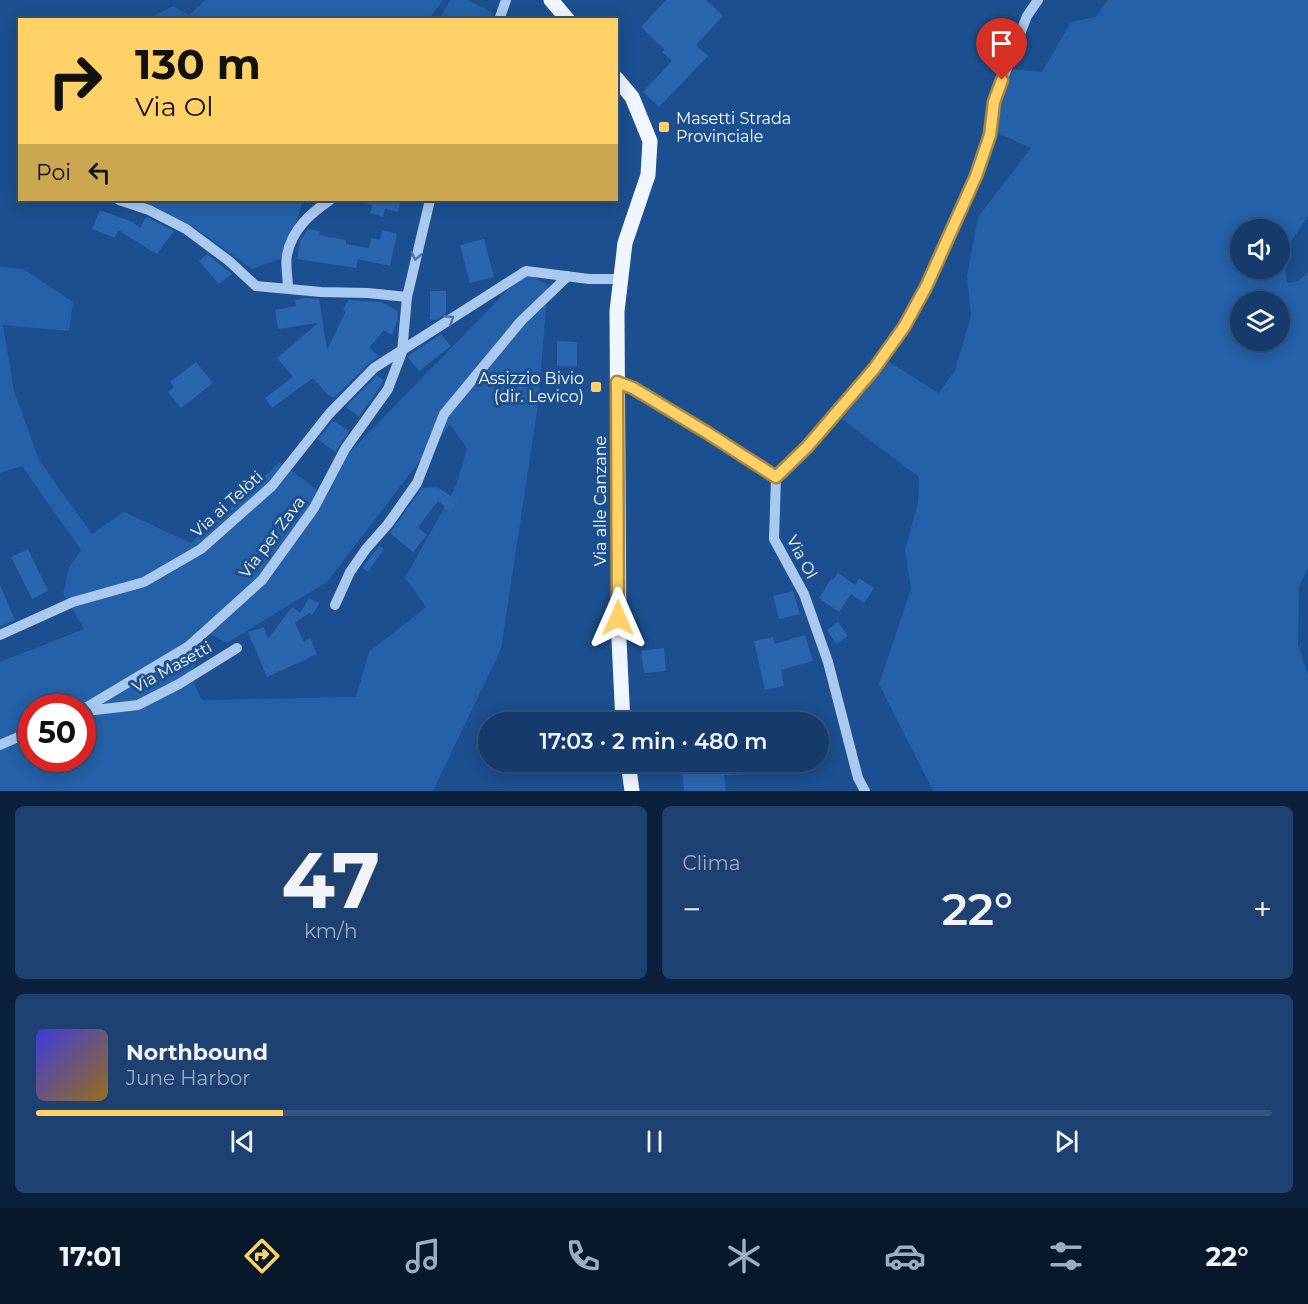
<!DOCTYPE html>
<html lang="it">
<head>
<meta charset="utf-8">
<style>
	body { margin:0; font-family:Montserrat,sans-serif; background:#1d4271; color:#f1f3f6; height:100vh; display:flex; flex-direction:column; font-size:22px; white-space:nowrap }
	* { box-sizing:border-box; margin:0 }
	p { font-size:20px; color:#9dadc1 }
	.icon { flex:none; width:33px; height:33px; fill:none; stroke:currentColor; stroke-width:2; stroke-linecap:round; stroke-linejoin:round }
	.map { position:relative; height:791px; overflow:hidden }
	.side { display:flex; flex-direction:column; gap:15px; padding:15px; background:#0b203b; flex:1 }
	.side>* { flex:none }
	.banner { position:absolute; left:18px; top:18px; width:600px; height:183px; border-radius:0px; box-shadow:0 3px 15px #0003,0 0 0 2px #33557e; background:#ffd166; color:#111; overflow:hidden }
	.fabs { position:absolute; left:1230px; top:219px; display:grid; gap:12px }
	.fabs a { display:grid; place-items:center; width:60px; height:60px; border-radius:50%; background:#143b6b; box-shadow:0 3px 15px #0003,0 0 0 2px #33557e; font-size:30px }
	.speed { position:absolute; left:18px; top:694px; display:flex; gap:12px; font-size:30px; font-weight:700; text-align:center }
	.speed>* { display:grid; place-content:center; width:78px; height:78px; border-radius:50%; background:#143b6b; box-shadow:0 3px 15px #0003,0 0 0 2px #33557e; line-height:1 }
	.speed .limit { border:9px solid #d22; background:#fff; color:#111 }
	.pin { position:absolute; display:grid; place-items:center; width:51px; height:51px; color:#fff; margin:-62px -26px; border-radius:50% 50% 50% 0; rotate:-45deg; box-shadow:0 0 6px #0007 }
	.pin .icon { rotate:45deg }
	.me { position:absolute; width:66px; margin:-33px; rotate:0deg; stroke-linejoin:round; filter:drop-shadow(0 0 4px #0008) }
	.turn { display:flex; align-items:center; gap:21px; height:126px; padding:0 18px; font-size:27px }
	.turn .icon { width:78px; height:78px; stroke-width:2.5 }
	.turn b { display:block; font-size:42px; line-height:51px }
	.then { display:flex; align-items:center; height:57px; padding:0 18px; background:#0003; gap:12px; font-size:22px }
	.big { font-size:45px; font-weight:600; line-height:1.1 }
	.side .card { flex:1; display:flex; flex-direction:column; justify-content:center; gap:9px; min-width:0; padding:0 21px; border-radius:9px; background:#1d4271 }
	.side .dial { align-items:center; gap:0 }
	.dial b { font-size:78px; line-height:1 }
	.song { display:flex; align-items:center; gap:18px }
	.cover { width:72px; height:72px; border-radius:9px; background:linear-gradient(135deg,hsl(240 70% 55%),hsl(40 70% 35%)) }
	.played { height:6px; border-radius:3px; background:linear-gradient(90deg,#ffd166 20%,#33557e 20%) }
	.keys { display:flex; justify-content:space-around; direction:ltr }
	.heat { display:flex; justify-content:space-between; align-items:center; font-size:33px; direction:ltr }
	.side .tiles { flex:1; display:grid; gap:15px; grid-template-columns:1fr 1fr }
	.card:last-child { grid-column:span 2 }
	.trip { position:absolute; left:478px; top:712px; width:351px; height:60px; border-radius:30px; background:#143b6b; box-shadow:0 3px 15px #0003,0 0 0 2px #33557e; font-weight:600; line-height:60px; text-align:center }
	.menu { display:flex; height:96px; justify-content:space-around; align-items:center; background:#08182b; color:#9dadc1 }
	.menu .icon { width:42px; height:42px }
	.menu .active { color:#ffd166 }
	.menu b { font-size:27px; color:#f1f3f6 }
	.map>svg:first-child { display:block }
	.green { fill:#2461a8; fill-rule:evenodd }
	.building { fill:#2a66ad }
	.lines { fill:none; stroke-linecap:round; stroke-linejoin:round }
	.minor { stroke:#a9c9ee; stroke-width:10 }
	.major { stroke:#f0f6ff; stroke-width:15 }
	.oneway { stroke:#4674ac }
	.route-casing { stroke:#a68842; stroke-width:15 }
	.route { stroke:#ffd166; stroke-width:10 }
	.poi-dot { fill:#ffd166; stroke:#1b4f8f; stroke-width:2 }
	.labels { text-anchor:middle; dominant-baseline:central; stroke-width:6; stroke-linejoin:round; paint-order:stroke }
	.poi-label { font-size:16px; fill:#fff; stroke:#1b4f8f; text-anchor:start }
	.street-label { font-size:16px; fill:#fff; stroke:#1b4f8f }
</style>
</head>
<body>
<div class="map">
<svg width="1308" height="791" viewBox="0 0 1308 791">
	<rect width="100%" height="100%" fill="#1b4f8f"/>
	<path class="green" d="M205,0H443L429,19H147L173,6L189,15Z
		M450,0H468L493,13L489,19H440Z
		M1108,0H1308V216L1283,254L1287,283L1299,281L1308,272V568L1299,586L1298,645L1308,674V791H933L879,684L911,589L905,550L918,503L919,477L842,419L889,362L939,393L955,370L971,316L967,275L978,217L1031,148L991,130L1012,69L1042,72L1071,22L1096,17ZM1240,230H1280V268H1240ZM1240,302H1280V340H1240Z
		M136,200H303L296,225L280,259L252,269L192,226Z
		M0,267L23,269L73,302L69,331L3,325L14,391L39,460L92,534L124,512L191,543L280,462L324,495L344,458L524,273L548,285L538,405L501,649L433,791H0V662L84,629L63,594L69,567L81,550L22,466L0,473ZM450,425L467,448L456,486L405,578L426,607L369,652L356,697L202,700L189,673L204,654L198,627L227,643L327,582L409,475ZM32,708H82V759H32Z"/>
	<path class="building" d="M666,0H706L723,16L696,45L708,56L659,107L643,92L672,61L662,52L665,50L641,27Z
		M363,200H401L398,212L385,209L383,217L370,213L372,205L363,203Z
		M100,210L133,222L140,228L146,217L174,231L157,254L118,230L115,238L92,229Z
		M308,229L320,231L319,235L346,240V244L369,248L371,238L380,240L382,230L397,234L390,266L358,259L356,268L297,259L300,241Z
		M484,239L494,277L470,283L460,245Z
		M207,254L232,274L219,284L199,261Z
		M430,291H446V313L436,320L430,319Z
		M306,298L319,299L327,350L346,311L343,310L348,300L381,302L398,311L397,322L392,335L384,330L369,348L379,356L369,363L334,398L328,395L313,378L272,408L265,398L293,377L277,358L318,323L278,329L275,310L296,306L295,300Z
		M441,334L451,346L419,371L408,358L409,355Z
		M557,341L577,342V366H557Z
		M196,362L213,383L181,408L168,392L174,387L170,382Z
		M377,375L383,380L381,385L359,417L346,407Z
		M333,421L349,431L335,452L318,439Z
		M437,487L458,501L450,511L438,501L418,527L427,535L413,552L390,533L422,488Z
		M379,546L384,549L368,572L362,568Z
		M28,549L48,591L32,599L11,557Z
		M838,573L855,585L859,578L874,588L864,603L851,594L839,612L819,598L831,579L833,580Z
		M0,585L15,620L0,627Z
		M793,591L800,614L779,619L773,596Z
		M309,598L319,604L312,615L309,613L295,623L304,642L310,638L317,654L267,677L248,632L264,627L268,639L292,607L300,613Z
		M838,622L848,636L836,644L827,630Z
		M805,635L813,661L781,670L784,686L765,690L754,641L773,637L775,644Z
		M664,648L666,671L644,673L641,651Z
		M681,762H747L748,774L724,775L726,791H684Z"/>
	<g class="lines">
		<path class="minor" d="M499,20L506,0
			M119,200L149,210L186,229L229,261L256,286L321,292L368,293L407,297
			M288,288C288,278 285,265 287,255C292,229 311,213 330,200
			M617,382L633,388L743,454L776,477L774,539L804,594L828,662L858,778L865,791
			M776,477L807,447L874,369L904,327L926,287L976,176L990,135L994,102L1027,16L1038,0
			M335,605L350,572L366,549L388,524L417,483L444,414L521,321L568,276
			M0,635L73,602L144,582L201,549L272,486L329,414L374,368L526,271L589,279H620
			M82,710L189,646L262,580L314,508L345,449L388,389L402,352L407,297L430,200
			M86,711L138,705L179,684L237,648
			M0,745L32,731"/>
		<path class="major" d="M551,0L568,20
			M616,78L632,97L650,141L648,175L625,243L617,311L619,640L623,723
			M628,762L632,791"/>
	</g>
	<defs><path id="oneway-chevron" d="M-2-3.5L2.5 0L-2 3.5" fill="none" stroke-width="1.6" stroke-linecap="round" stroke-linejoin="round" transform="scale(1.5)"/></defs>
	<g class="oneway">
		<use href="#oneway-chevron" transform="translate(416 256) rotate(102)"/>
		<use href="#oneway-chevron" transform="translate(450 319) rotate(-33)"/>
	</g>
	<g class="lines">
		<defs>
			<path id="route" d="M618,618L617,382L633,388L706,432L776,477L807,447L874,369L904,327L926,287L976,176L990,135L994,102L1002,80"/>
		</defs>
		<use href="#route" class="route-casing"/>
		<use href="#route" class="route"/>
	</g>
	<g class="poi-dot">
		<rect x="658" y="121" width="12" height="12" rx="3"/>
		<rect x="590" y="381" width="12" height="12" rx="3"/>
	</g>
	<g class="labels">
		<g class="poi-label">
			<text x="676" y="118">Masetti Strada<tspan x="676" dy="18">Provinciale</tspan></text>
			<text x="584" y="378" text-anchor="end">Assizzio Bivio<tspan x="584" dy="18">(dir. Levico)</tspan></text>
		</g>
		<g class="street-label">
			<text transform="translate(600 501) rotate(-90)">Via alle Canzane</text>
			<text transform="translate(227 504) rotate(-42)">Via ai Telòti</text>
			<text transform="translate(272 537) rotate(-53)">Via per Zava</text>
			<text transform="translate(802 557) rotate(62)">Via Ol</text>
			<text transform="translate(172 667) rotate(-29)">Via Masetti</text>
		</g>
	</g>
</svg>
<div class="fabs">
<a><svg class="icon" aria-label="sound" viewBox="0 0 24 24"><path d="M4 9h4l5-4v14l-5-4H4zM17 9q2 3 0 6"/></svg></a>
<a><svg class="icon" aria-label="layers" viewBox="0 0 24 24"><path d="M12 4l9 5-9 5-9-5zM3 14l9 5 9-5"/></svg></a>
</div>
<div class="speed"><div class="limit">50</div></div>
<div class="pin" style="left:1002px;top:80px;background:#d93025"><svg class="icon" aria-label="arrive" viewBox="0 0 24 24"><path d="M6 21V4h12l-3 4 3 4H6"/></svg></div>
<svg class="me" style="left:618px;top:618px" viewBox="-20 -20 40 40"><path d="M0-17L14 15 0 8-14 15z" fill="#ffd166" stroke="#fff" stroke-width="4"/></svg>
<div class="trip">17:03 · 2 min · 480 m</div>
<div class="banner">
<div class="turn"><svg class="icon" aria-label="right" viewBox="0 0 24 24"><path d="M7 20v-9h11M14 6l5 5-5 5"/></svg><div><b>130 m</b>Via Ol</div></div>
<div class="then">Poi<svg class="icon" aria-label="left" viewBox="0 0 24 24"><path d="M17 20v-9H6M10 6l-5 5 5 5"/></svg></div>
</div>
</div>
<section class="side">
<div class="tiles">
<div class="card dial"><b>47</b><p>km/h</p></div>
<div class="card"><p>Clima</p>
<div class="heat"><a>−</a><b class="big">22°</b><a>+</a></div>
</div>
<div class="card">
<div class="song"><i class="cover"></i><div><b>Northbound</b><p>June Harbor</p></div></div>
<div class="played"></div>
<div class="keys"><svg class="icon" aria-label="previous" viewBox="0 0 24 24"><path d="M18 5L8 12l10 7zM5 5v14"/></svg><svg class="icon" aria-label="pause" viewBox="0 0 24 24"><path d="M8 5v14M16 5v14"/></svg><svg class="icon" aria-label="next" viewBox="0 0 24 24"><path d="M6 5l10 7-10 7zM19 5v14"/></svg></div>
</div>
</div>
</section>
<nav class="menu">
<b>17:01</b>
<svg class="icon active" aria-label="directions" viewBox="0 0 24 24"><path d="M12 3l9 9-9 9-9-9zM9 14v-3h6M13 9l2 2-2 2"/></svg>
<svg class="icon" aria-label="music" viewBox="0 0 24 24"><path d="M9 18V5l10-2v13"/><circle cx="6" cy="18" r="3"/><circle cx="16" cy="16" r="3"/></svg>
<svg class="icon" aria-label="phone" viewBox="0 0 24 24"><path d="M5 4h4l2 5-3 2q2 4 5 5l2-3 5 2v4C11 20 4 13 5 4z"/></svg>
<svg class="icon" aria-label="climate" viewBox="0 0 24 24"><path d="M12 3v18M4 7l16 10M4 17L20 7"/></svg>
<svg class="icon" aria-label="car" viewBox="0 0 24 24"><path d="M5 17H2v-5l4-1 3-4h7l3 4 3 1v5h-3M9 17h6M6 11h13"/><circle cx="7" cy="17" r="2"/><circle cx="17" cy="17" r="2"/></svg>
<svg class="icon" aria-label="filters" viewBox="0 0 24 24"><path d="M4 7h16M4 17h16"/><circle cx="9" cy="7" r="2"/><circle cx="15" cy="17" r="2"/></svg>
<b>22°</b>
</nav>
</body>
</html>
